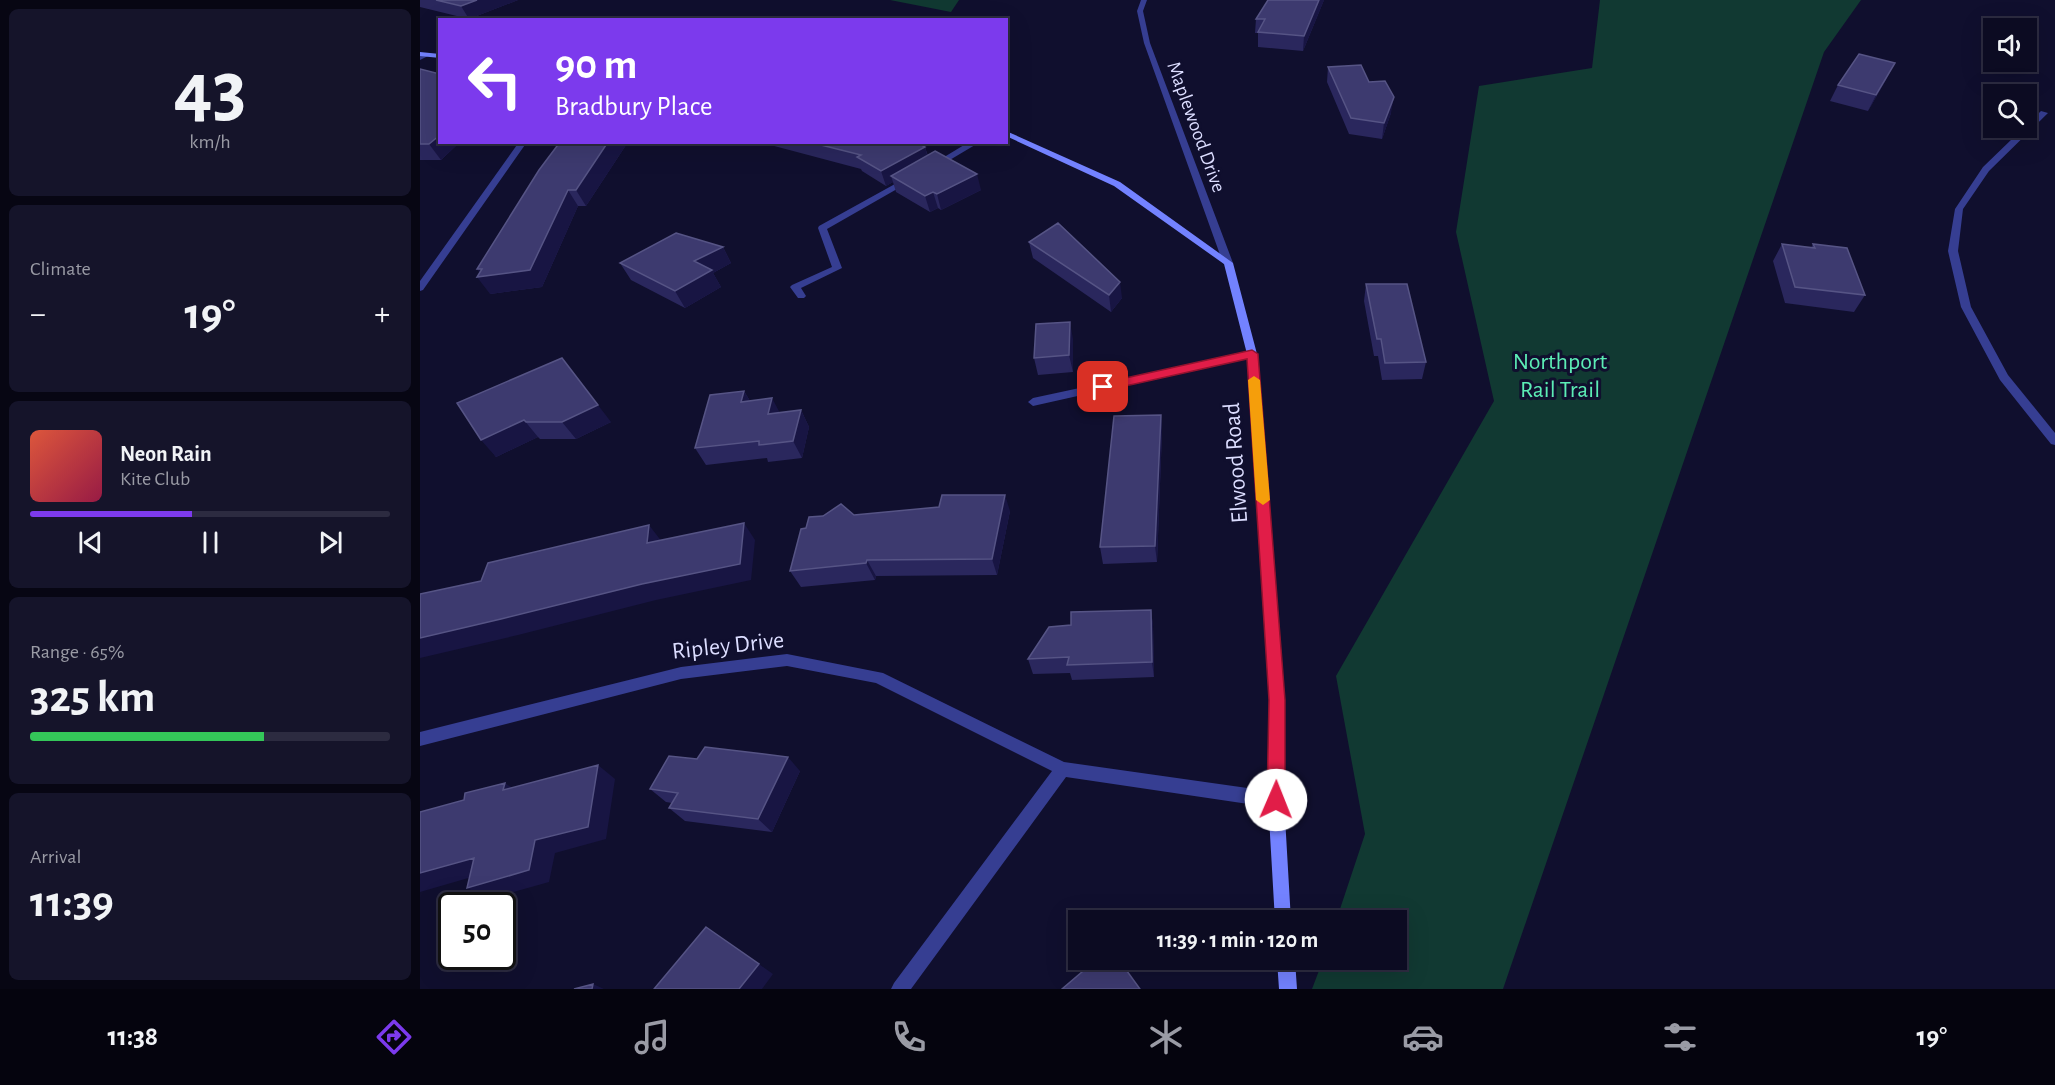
<!DOCTYPE html>
<html lang="en">
<head>
<meta charset="utf-8">
<style>
	body { margin:0; font-family:"Alegreya Sans",sans-serif; background:#15142a; color:#f1f3f6; height:100vh; display:flex; flex-direction:column; font-size:22px; white-space:nowrap }
	* { box-sizing:border-box; margin:0 }
	p { font-size:20px; color:#9a9ba5 }
	.icon { flex:none; width:33px; height:33px; fill:none; stroke:currentColor; stroke-width:2; stroke-linecap:round; stroke-linejoin:round }
	.map { position:relative; flex:1; overflow:hidden }
	.details { display:flex; flex-direction:column; gap:9px; padding:9px; background:#070613; width:420px }
	.details>* { flex:none }
	.banner { position:absolute; left:18px; top:18px; width:570px; height:126px; border-radius:0px; box-shadow:0 6px 24px #0002,0 0 0 2px #2c2b40; background:#7c3aed; color:#fff; overflow:hidden }
	.fabs { position:absolute; left:1563px; top:18px; display:grid; gap:12px }
	.fabs a { display:grid; place-items:center; width:54px; height:54px; border-radius:0px; background:#0c0b22; box-shadow:0 6px 24px #0002,0 0 0 2px #2c2b40; font-size:30px }
	.speed { position:absolute; left:18px; top:892px; display:flex; gap:12px; font-size:30px; font-weight:700; text-align:center }
	.speed>* { display:grid; place-content:center; width:78px; height:78px; border-radius:50%; background:#0c0b22; box-shadow:0 6px 24px #0002,0 0 0 2px #2c2b40; line-height:1 }
	.speed .limit { border:3px solid #111; border-radius:9px; background:#fff; color:#111 }
	.pin { position:absolute; display:grid; place-items:center; width:51px; height:51px; color:#fff; margin:-26px; border-radius:12px; box-shadow:0 3px 9px #0006 }
	.me { position:absolute; width:66px; margin:-33px; rotate:1deg; stroke-linejoin:round; filter:drop-shadow(0 0 4px #0008) }
	.turn { display:flex; align-items:center; gap:21px; height:126px; padding:0 18px; font-size:27px }
	.turn .icon { width:78px; height:78px; stroke-width:2.5 }
	.turn b { display:block; font-size:42px; line-height:51px }
	.big { font-size:45px; font-weight:600; line-height:1.1 }
	.details .widget { flex:1; display:flex; flex-direction:column; justify-content:center; gap:9px; min-width:0; padding:0 21px; border-radius:9px; background:#15142a }
	.details .dial { align-items:center; gap:0 }
	.dial b { font-size:78px; line-height:1 }
	.song { display:flex; align-items:center; gap:18px }
	.cover { width:72px; height:72px; border-radius:9px; background:linear-gradient(135deg,hsl(10 70% 55%),hsl(340 70% 35%)) }
	.played { height:6px; border-radius:3px; background:linear-gradient(90deg,#7c3aed 45%,#2c2b40 45%) }
	.keys { display:flex; justify-content:space-around; direction:ltr }
	.heat { display:flex; justify-content:space-between; align-items:center; font-size:33px; direction:ltr }
	.charge { height:9px; border-radius:4px; background:linear-gradient(90deg,#34c759 65%,#2c2b40 0) }
	.trip { position:absolute; left:648px; top:910px; width:339px; height:60px; border-radius:0px; background:#0c0b22; box-shadow:0 6px 24px #0002,0 0 0 2px #2c2b40; font-weight:600; line-height:60px; text-align:center }
	.tabs { display:flex; height:96px; justify-content:space-around; align-items:center; background:#05040e; color:#9a9ba5 }
	.tabs .icon { width:42px; height:42px }
	.tabs .active { color:#7c3aed }
	.tabs b { font-size:27px; color:#f1f3f6 }
	main { display:flex; flex:1; min-height:0 }
	.map>svg:first-child { display:block }
	.green { fill:#113932 }
	.lines { fill:none; stroke-linecap:round; stroke-linejoin:round }
	.service { fill:#363e92; fill-rule:evenodd }
	.minor { fill:#363e92; fill-rule:evenodd }
	.secondary { fill:#7382ff; fill-rule:evenodd }
	.wall { fill:#2a275d }
	.shaded-wall { fill:#181543 }
	.building { fill:#3d3a6f; stroke:#565485; stroke-width:1.5 }
	.route { fill:#e11d48; stroke:#92132f; stroke-width:1.5 }
	.slow { fill:#f59e0b }
	.labels { text-anchor:middle; dominant-baseline:central; stroke-width:6; stroke-linejoin:round; paint-order:stroke }
	.far-street-label { font-size:20px; fill:#dcddff; stroke:#100f2e }
	.park-label { font-size:24px; fill:#5cecb5; stroke:#100f2e }
	.street-label { font-size:24px; fill:#dcddff; stroke:#100f2e }
</style>
</head>
<body>
<main>
<section class="details">
<div class="widget dial"><b>43</b><p>km/h</p></div>
<div class="widget"><p>Climate</p>
<div class="heat"><a>−</a><b class="big">19°</b><a>+</a></div>
</div>
<div class="widget">
<div class="song"><i class="cover"></i><div><b>Neon Rain</b><p>Kite Club</p></div></div>
<div class="played"></div>
<div class="keys"><svg class="icon" aria-label="previous" viewBox="0 0 24 24"><path d="M18 5L8 12l10 7zM5 5v14"/></svg><svg class="icon" aria-label="pause" viewBox="0 0 24 24"><path d="M8 5v14M16 5v14"/></svg><svg class="icon" aria-label="next" viewBox="0 0 24 24"><path d="M6 5l10 7-10 7zM19 5v14"/></svg></div>
</div>
<div class="widget"><p>Range · 65%</p><b class="big">325 km</b><div class="charge"></div></div>
<div class="widget"><p>Arrival</p><b class="big">11:39</b></div>
</section>
<div class="map">
<svg width="1635" height="989" viewBox="0 0 1635 989">
	<rect width="100%" height="100%" fill="#100f2e"/>
	<path class="green" d="M470,0H539L531,12Z
		M1180,0H1441L1404,52L1083,989H892L903,960H976V921H916L945,834L916,676L1074,401L1036,232L1059,86L1172,68Z"/>
	<g class="lines">
		<path class="service" d="M549,142H560L518,167L511,165Z
			M484,179L491,181L407,229L422,268L381,288L386,296L384,298H378L370,287L372,285L412,267L398,228L399,226Z
			M832,351L837,354L836,356L613,406L608,402L613,398Z"/>
		<path class="minor" d="M721,0H727L723,11L730,43L813,263L811,265L808,266L803,263L724,43L717,11Z
			M6,53L8,54V56L0,60V55Z
			M1621,111L1628,113L1569,171L1543,209L1538,251L1551,307L1588,375L1635,433V445L1631,444L1580,380L1541,307L1528,251L1535,209L1563,167Z
			M99,142H107L3,290L0,291V281Z
			M367,654L463,673L644,762L856,792L862,795L864,800L862,805L856,808L646,777L491,989H471L474,983L632,771L456,683L367,666L261,679L0,746V732L261,667Z"/>
		<path class="secondary" d="M0,52L20,54V58L0,56Z
			M586,131L700,182L813,263L837,354L864,700V800L871,921H855L848,800L850,700L827,354L804,264L694,186L586,136Z
			M857,960H875L877,989H859Z"/>
	</g>
	<path class="wall" d="M0,0H98L49,19L0,7Z
		M904,0L883,51L838,47V33H835L836,19Z
		M908,67L949,82L971,113L962,139L929,134L907,82Z
		M0,69L20,142H40L21,160H0Z
		M1467,78L1448,111L1410,101L1418,85Z
		M140,142H208L166,206H158L122,287L70,294Z
		M339,142H496L505,147L508,156L561,190L521,210L518,208L510,212L476,192L473,182L466,186L442,171L441,169Z
		M609,242L702,298L691,312L613,258Z
		M1362,244L1391,248L1393,244L1445,295L1434,312L1365,303L1353,261Z
		M303,247L311,263L293,273L301,287L265,308L211,280L200,263Z
		M946,284L1006,362L1002,379L962,380L958,356H954L944,301Z
		M653,339V372L618,375L614,358Z
		M324,391L330,401L360,413L381,410L389,427L382,458L348,462L347,458L286,465L275,448Z
		M37,403L191,422L156,439H120L118,437L76,457Z
		M741,415L742,432L737,562L683,564L680,547Z
		M590,511L577,575L456,576L455,580L381,587L370,571L386,528L434,515Z
		M731,610L733,626L734,677L652,680L650,673L613,674L608,659L651,625Z
		M380,771L352,832L265,821L249,808L252,803L246,802L230,789Z"/>
	<path class="shaded-wall" d="M57,0H98L49,19L41,6Z
		M899,0H904L883,51L884,36Z
		M1475,63L1467,78L1448,111L1456,95Z
		M974,97L971,113L962,139L964,123Z
		M20,135V142H40L21,160L9,144Z
		M188,142H208L166,206L156,190Z
		M505,147L509,162L471,176L473,182L466,186L461,171Z
		M557,174L561,190L521,210L517,194Z
		M148,190L158,206L122,287L70,294L57,277L62,276L57,269Z
		M513,192L518,208L510,212L505,196Z
		M303,247L311,263L293,273L301,287L265,308L255,291L274,261Z
		M700,282L702,298L691,312L689,295Z
		M650,322L653,339V372L649,355Z
		M324,391L334,408L321,402Z
		M352,398L361,415L348,414Z
		M178,405L191,422L156,439L142,422Z
		M381,410L389,427L382,458L373,441Z
		M741,415L742,432L737,562L735,546Z
		M104,420L118,437L76,457L61,440Z
		M585,495L590,511L577,575L572,559Z
		M324,523L335,540L331,580L236,600L98,635L0,658V638Z
		M229,525L242,542L227,543Z
		M447,560L456,576L455,580L446,563Z
		M731,610L733,626L734,677L732,662Z
		M368,757L380,771L352,832L338,819Z
		M178,765L195,779L186,839L135,853L129,882L69,899L47,888L115,840Z
		M85,783L104,796L83,790Z
		M54,858L76,870L0,892V873Z
		M286,927L353,974L342,989H319Z
		M173,984L184,989H172Z"/>
	<path class="building" d="M16,0H57L41,6Z
		M848,0H899L884,36L838,32L845,19H836Z
		M1439,54L1475,63L1456,95L1418,85Z
		M941,65L949,82L965,81L974,97L964,123L931,118L908,67Z
		M0,69L20,74V135L9,144H0Z
		M140,142H188L156,190H148L110,270L57,277L62,269H57L119,170Z
		M389,142H496L505,147L461,171L437,157L441,155Z
		M515,151L557,174L517,194L513,192L505,196L471,176Z
		M638,223L700,282L689,295L609,242Z
		M256,233L303,247L274,261L292,270L255,291L200,263Z
		M1362,244L1395,248L1393,244L1427,248L1445,295L1375,287Z
		M946,284H987L1006,362L965,363L961,339H957Z
		M650,322L649,355L614,358L616,324Z
		M142,358L178,405L142,422H106L104,420L61,440L37,403Z
		M324,391L321,402L352,398L348,414L381,410L373,441L339,445V441L275,448L290,395Z
		M741,415L735,546L680,547L694,416Z
		M522,495H585L572,559L447,560L446,563L370,571L381,529L386,528L389,517L403,516L421,504L434,515L519,507Z
		M324,523L320,564L222,584L81,619L0,638V594L61,581L68,563L229,525L227,543Z
		M731,610L732,662L647,665L649,657L608,659L629,627L651,625V612Z
		M285,747L368,757L338,819L249,808L258,793L230,789L249,756L277,759Z
		M178,765L168,827L115,840L109,870L47,888L54,858L0,873V812L44,800L45,793L85,783L83,790Z
		M286,927L339,964L319,989H234Z
		M676,960H699L720,989H642Z
		M173,984L172,989H154Z"/>
	<path class="route" d="M832,350L838,354L865,700V800L862,806L856,809L849,806L847,800L849,700L827,359L683,391L677,387L683,383Z"/>
	<path class="slow" d="M834,376L840,380L850,500L843,505L836,500L828,380Z"/>
	<g class="labels">
		<g class="far-street-label">
			<text transform="translate(776 127) rotate(70)">Maplewood Drive</text>
		</g>
		<g class="park-label">
			<text x="1140" y="362">Northport<tspan x="1140" dy="28">Rail Trail</tspan></text>
		</g>
		<g class="street-label">
			<text transform="translate(816 463) rotate(-94)">Elwood Road</text>
			<text transform="translate(308 646) rotate(-6)">Ripley Drive</text>
		</g>
	</g>
</svg>
<div class="fabs">
<a><svg class="icon" aria-label="sound" viewBox="0 0 24 24"><path d="M4 9h4l5-4v14l-5-4H4zM17 9q2 3 0 6"/></svg></a>
<a><svg class="icon" aria-label="search" viewBox="0 0 24 24"><circle cx="10" cy="10" r="6"/><path d="M15 15l6 6"/></svg></a>
</div>
<div class="speed"><div class="limit">50</div></div>
<div class="pin" style="left:683px;top:387px;background:#d93025"><svg class="icon" aria-label="arrive" viewBox="0 0 24 24"><path d="M6 21V4h12l-3 4 3 4H6"/></svg></div>
<svg class="me" style="left:856px;top:800px" viewBox="-20 -20 40 40"><circle r="19" fill="#fff"/><path d="M0-13L10 11 0 6-10 11z" fill="#e11d48"/></svg>
<div class="trip">11:39 · 1 min · 120 m</div>
<div class="banner">
<div class="turn"><svg class="icon" aria-label="left" viewBox="0 0 24 24"><path d="M17 20v-9H6M10 6l-5 5 5 5"/></svg><div><b>90 m</b>Bradbury Place</div></div>
</div>
</div>
</main>
<nav class="tabs">
<b>11:38</b>
<svg class="icon active" aria-label="directions" viewBox="0 0 24 24"><path d="M12 3l9 9-9 9-9-9zM9 14v-3h6M13 9l2 2-2 2"/></svg>
<svg class="icon" aria-label="music" viewBox="0 0 24 24"><path d="M9 18V5l10-2v13"/><circle cx="6" cy="18" r="3"/><circle cx="16" cy="16" r="3"/></svg>
<svg class="icon" aria-label="phone" viewBox="0 0 24 24"><path d="M5 4h4l2 5-3 2q2 4 5 5l2-3 5 2v4C11 20 4 13 5 4z"/></svg>
<svg class="icon" aria-label="climate" viewBox="0 0 24 24"><path d="M12 3v18M4 7l16 10M4 17L20 7"/></svg>
<svg class="icon" aria-label="car" viewBox="0 0 24 24"><path d="M5 17H2v-5l4-1 3-4h7l3 4 3 1v5h-3M9 17h6M6 11h13"/><circle cx="7" cy="17" r="2"/><circle cx="17" cy="17" r="2"/></svg>
<svg class="icon" aria-label="filters" viewBox="0 0 24 24"><path d="M4 7h16M4 17h16"/><circle cx="9" cy="7" r="2"/><circle cx="15" cy="17" r="2"/></svg>
<b>19°</b>
</nav>
</body>
</html>
